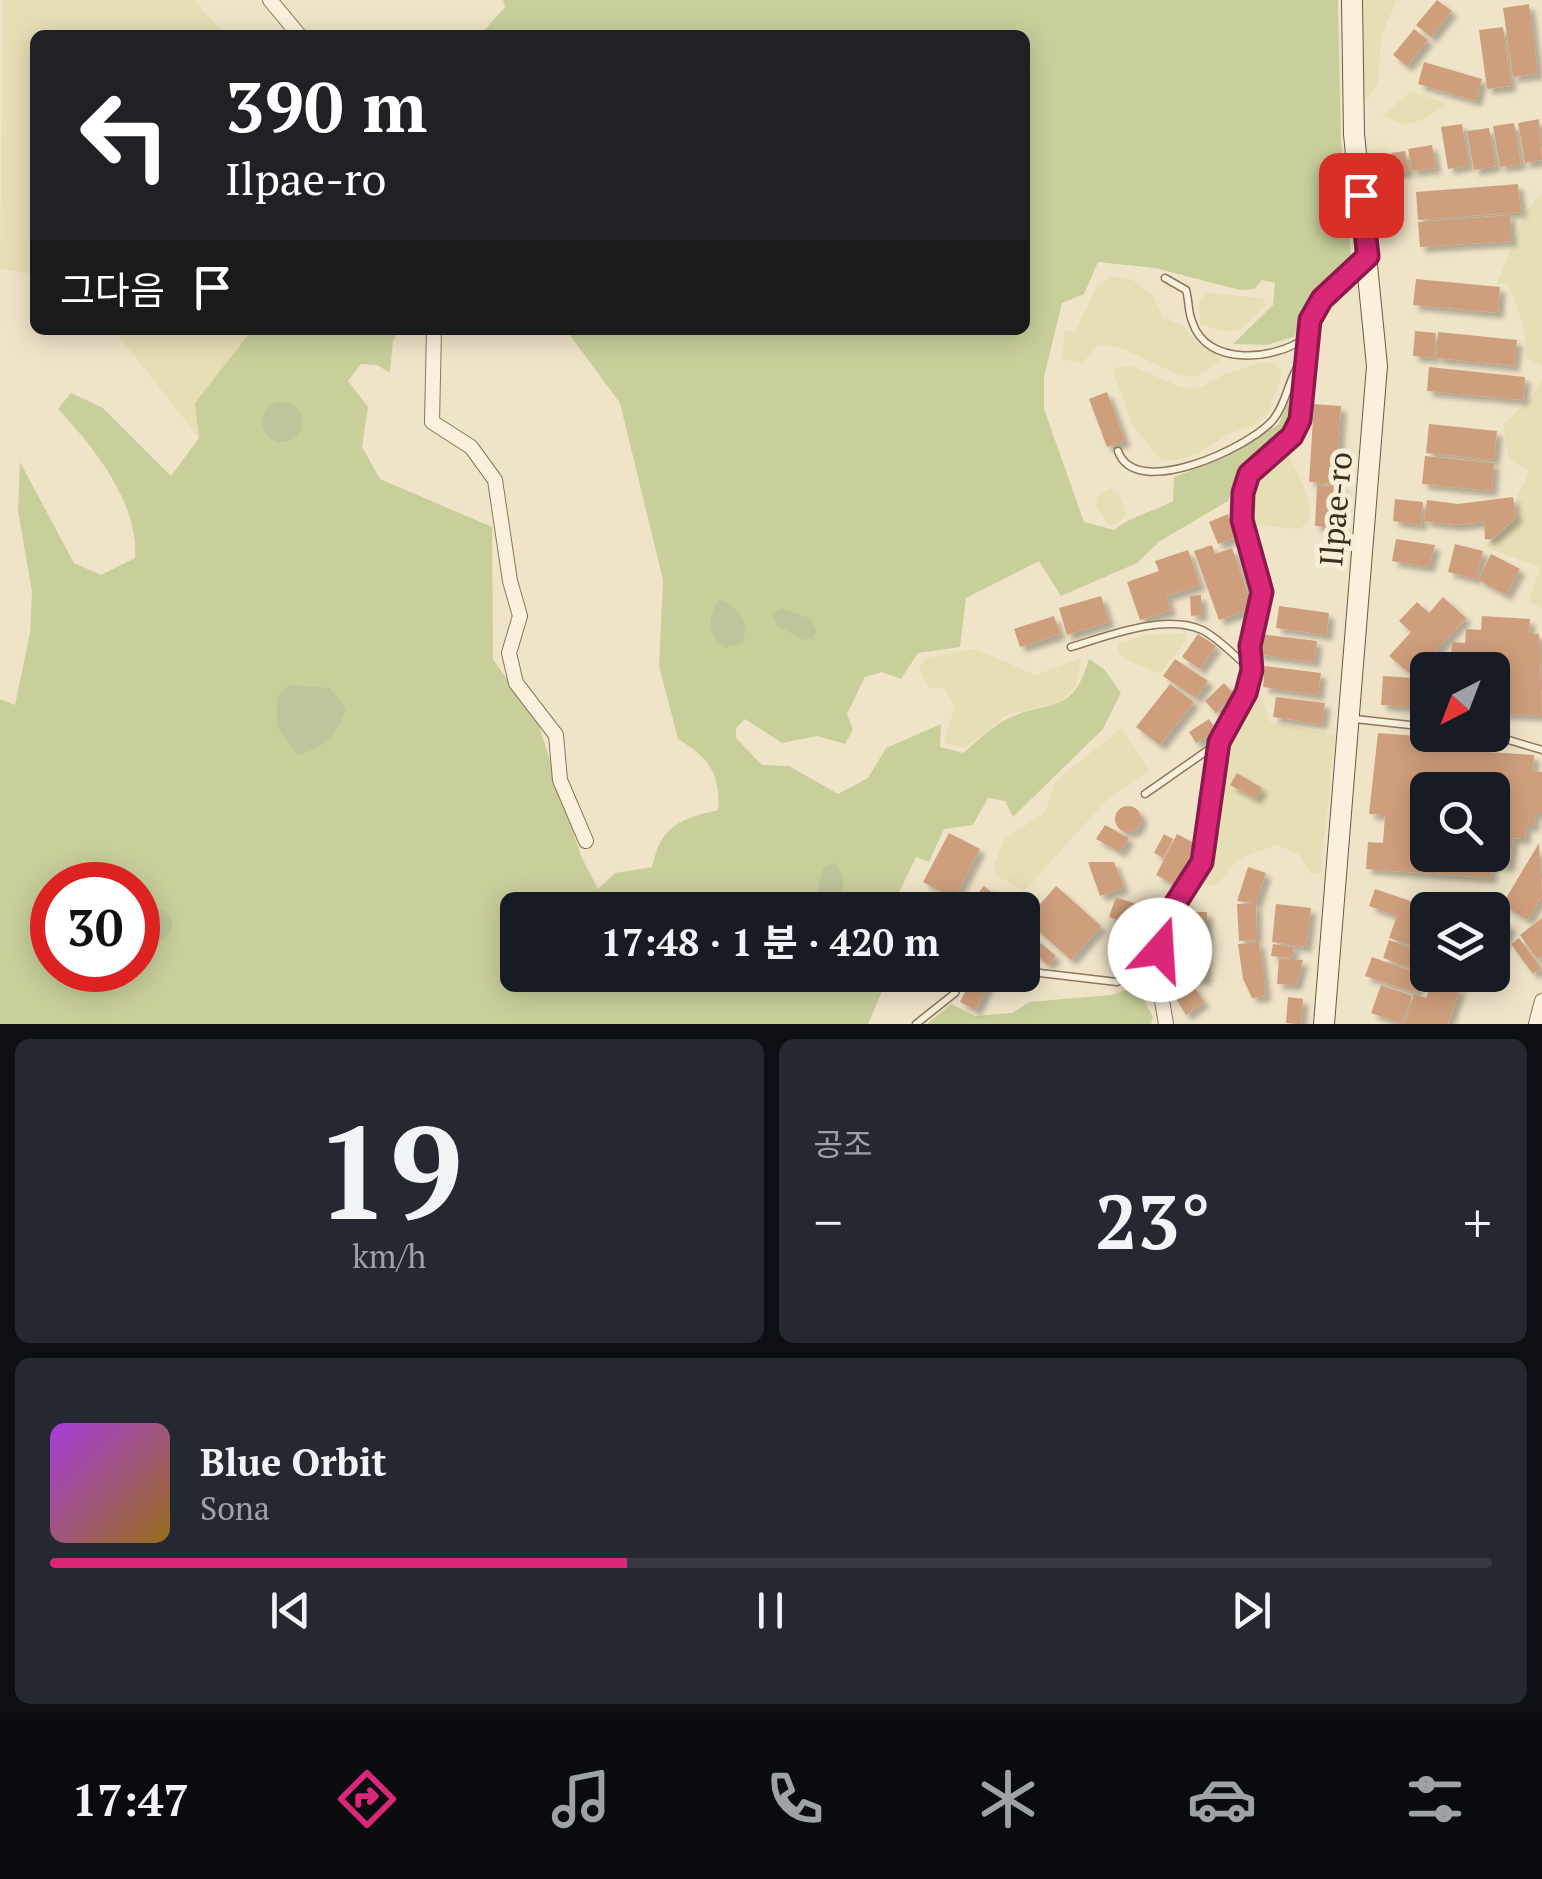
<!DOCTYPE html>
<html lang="ko">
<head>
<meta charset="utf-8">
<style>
	body { margin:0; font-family:"PT Serif","Noto Sans KR",serif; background:#242831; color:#f1f3f6; height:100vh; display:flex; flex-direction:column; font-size:38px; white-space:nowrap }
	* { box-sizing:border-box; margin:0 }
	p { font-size:32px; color:#9ea1a6 }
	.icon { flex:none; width:55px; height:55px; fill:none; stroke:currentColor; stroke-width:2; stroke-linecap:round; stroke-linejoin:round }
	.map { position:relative; height:1024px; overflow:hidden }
	.drawer { display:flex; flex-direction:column; gap:15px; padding:15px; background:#0d0f14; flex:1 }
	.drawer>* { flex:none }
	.top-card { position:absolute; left:30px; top:30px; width:1000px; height:305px; border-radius:15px; box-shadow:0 5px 25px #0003; background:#202124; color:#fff; overflow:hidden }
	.needle { width:65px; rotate:222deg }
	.buttons { position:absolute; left:1410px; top:652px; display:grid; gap:20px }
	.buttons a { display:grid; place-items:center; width:100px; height:100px; border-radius:15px; background:#171b24; box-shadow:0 5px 25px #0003; font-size:50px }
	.speed { position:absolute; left:30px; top:862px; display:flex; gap:20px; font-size:50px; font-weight:700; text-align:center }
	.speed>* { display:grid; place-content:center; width:130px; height:130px; border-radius:50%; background:#171b24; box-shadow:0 5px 25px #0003; line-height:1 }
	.speed .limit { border:15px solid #d22; background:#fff; color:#111 }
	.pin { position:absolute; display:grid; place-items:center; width:85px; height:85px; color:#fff; margin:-42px; border-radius:20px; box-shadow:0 5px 15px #0006 }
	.me { position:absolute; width:110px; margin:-55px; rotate:19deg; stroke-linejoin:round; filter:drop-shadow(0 0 8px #0008) }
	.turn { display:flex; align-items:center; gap:35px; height:210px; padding:0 30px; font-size:45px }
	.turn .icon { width:130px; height:130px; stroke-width:2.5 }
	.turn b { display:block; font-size:70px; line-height:85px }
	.then { display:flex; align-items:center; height:95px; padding:0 30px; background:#0003; gap:20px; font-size:38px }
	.big { font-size:75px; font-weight:700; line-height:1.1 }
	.drawer .tile { flex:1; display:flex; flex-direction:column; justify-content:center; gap:15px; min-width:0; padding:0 35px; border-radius:15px; background:#242831 }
	.drawer .dial { align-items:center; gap:0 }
	.dial b { font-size:130px; line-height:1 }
	.song { display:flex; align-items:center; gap:30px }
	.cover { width:120px; height:120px; border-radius:15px; background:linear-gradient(135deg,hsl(280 70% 55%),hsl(40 70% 35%)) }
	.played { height:10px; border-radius:5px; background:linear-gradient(90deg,#db2777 40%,#363941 40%) }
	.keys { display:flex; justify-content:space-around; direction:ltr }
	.heat { display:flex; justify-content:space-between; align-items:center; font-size:55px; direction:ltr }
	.drawer .tiles { flex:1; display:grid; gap:15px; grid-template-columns:1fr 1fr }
	.tile:last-child { grid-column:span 2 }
	.trip { position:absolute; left:500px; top:892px; width:540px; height:100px; border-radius:15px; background:#171b24; box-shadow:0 5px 25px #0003; font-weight:700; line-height:100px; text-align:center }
	.tab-bar { display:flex; height:160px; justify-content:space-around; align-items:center; background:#090b0e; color:#9ea1a6 }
	.tab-bar .icon { width:70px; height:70px }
	.tab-bar .selected { color:#db2777 }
	.tab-bar b { font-size:45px; color:#f1f3f6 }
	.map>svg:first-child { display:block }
	.farmland { fill:#e6deb5 }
	.green { fill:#c9cf9b; fill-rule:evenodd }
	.cemetery { fill:#bfc49a }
	.building { fill:#cf9f7d; fill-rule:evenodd; filter:url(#shadow) }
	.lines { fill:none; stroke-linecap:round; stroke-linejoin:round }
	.lane-casing { stroke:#8d765c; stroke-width:9 }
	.street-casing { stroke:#8d765c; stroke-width:16 }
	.secondary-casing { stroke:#6f573f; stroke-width:22 }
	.lane { stroke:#faf1dc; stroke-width:6 }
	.street { stroke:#faf1dc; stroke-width:14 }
	.secondary { stroke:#faf1dc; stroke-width:20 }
	.route-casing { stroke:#8e194d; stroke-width:25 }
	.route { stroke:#db2777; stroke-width:18 }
	.labels { text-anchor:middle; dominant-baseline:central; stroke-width:10; stroke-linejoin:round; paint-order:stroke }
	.street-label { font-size:32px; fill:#3d2e20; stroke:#f7eed8 }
</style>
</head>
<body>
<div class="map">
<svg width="1542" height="1024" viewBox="0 0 1542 1024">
	<defs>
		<filter id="shadow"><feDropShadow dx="5.5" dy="5.5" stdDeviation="2.5" flood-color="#0004"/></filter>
	</defs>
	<rect width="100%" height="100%" fill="#f0e4c8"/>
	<path class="farmland" d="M3,0H194L225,35H35V274L0,269Z
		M1356,0H1397L1381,36L1378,84L1368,98L1361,96Z
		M1412,91L1448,104L1423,120L1405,125L1382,115Z
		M1542,193V366L1526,357L1524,327L1509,285L1497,283L1526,211Z
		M1111,277L1131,279L1152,294L1163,317L1183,326L1198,343L1223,358L1195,377L1179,375L1119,347L1099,345L1082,363L1061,358L1065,331H1075L1096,288Z
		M1206,293L1262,298L1267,305L1240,330L1222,331L1200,324L1199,301Z
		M114,330H252L196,403L199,438Z
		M1262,362L1275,363L1282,373L1269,411L1257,424L1228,434L1198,454L1173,460L1160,459L1133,426L1113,372L1116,367L1131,366L1186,389L1204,386L1222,375Z
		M1542,378V609L1529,601L1540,567L1485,547L1518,517L1517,495L1530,472L1508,458L1504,424L1533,396Z
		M1286,451L1303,484L1310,506L1308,521L1300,529L1253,525L1248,499L1255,476Z
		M1111,488L1121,498L1126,516L1116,525H1108L1096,507L1097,496Z
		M1186,633L1187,639L1160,674L1124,659L1118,649L1119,643L1144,635Z
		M975,649L1036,675L1081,658L1077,684L1061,702L1007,715L966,748L944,743L954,708L944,688H929L919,668L926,658Z
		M1255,678L1270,722L1335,735L1321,873L1311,874L1298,854L1276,845L1238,859L1216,886L1195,885L1214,836L1224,741Z
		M1122,728L1149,771L1106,801L1024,891L995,875L994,864L1005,839L1046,812L1055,781Z"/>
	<path class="green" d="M503,0H1338L1341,139L1351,257L1319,289L1294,337L1267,345L1233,344L1273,305L1275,283L1262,280L1254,289L1240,290L1155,268L1098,262L1084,294L1062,303L1044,377V409L1084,522L1114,530C1131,516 1153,512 1173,501L1174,477L1222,459L1279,424L1296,376L1292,417L1284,434L1242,466L1228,501L1160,541L1137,563L1061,596L1039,561L966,598L960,647L918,653L901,679L882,672L865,677L847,714L853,730L845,744L817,736L782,743L745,719L736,728V738L762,765L789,766L838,794L868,778L886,748L941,724L940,747L963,753C977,742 992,726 1007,719C1051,698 1072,717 1089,659L1104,669L1121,693L1103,729L1013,817L1005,801L988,798L973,825L944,829L929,862L916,857L895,901L902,910H518V975H889L868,1024H0V699L15,705L30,633L32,592L18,511L20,462L74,563L101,575L135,558C139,503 93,446 58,409L71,393L103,408L171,476L199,438L195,403L252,330H400L393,340L390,373L377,365L361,364L348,381L368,407L362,447L380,479L492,527L493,659L538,723L581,856L598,889L615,873L652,867C661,826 679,819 718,810C721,774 708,757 678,739L659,666L663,580L620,403L566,330H1025V35H480L505,7ZM52,885H138V926L158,941L138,930V970H52Z
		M1137,987L1153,1017L1151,1024H927L951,1004L975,1016L1012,1013L1030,1002L1110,995Z"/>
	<path class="cemetery" d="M262 422a20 20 0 1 1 40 0a20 20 0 1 1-40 0Z
		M720,599C740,608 749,622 743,643L725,648C708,634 706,617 720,599Z
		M781,608L811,619L817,631L813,638L804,640L777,626L773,615Z
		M289,685L330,688L346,709C336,736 324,748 297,755L277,726V697Z
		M834,863C848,877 845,890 835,906L825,904L817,895L823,867Z
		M140 925a16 16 0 1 1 32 0a16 16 0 1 1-32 0Z"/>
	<path class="building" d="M1437,0L1452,11L1431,37L1416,25Z
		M1529,4L1538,74L1513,77L1503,8Z
		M1503,27L1511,86L1487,89L1479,30Z
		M1414,29L1428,40L1407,66L1393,55Z
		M1424,62L1482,79L1476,101L1418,84Z
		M1539,119L1542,160L1525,163L1518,123Z
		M1514,123L1521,164L1500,167L1493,126Z
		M1462,124L1469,165L1448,169L1441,127Z
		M1489,128L1496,166L1474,170L1467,131Z
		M1432,145L1436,168L1412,171L1408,149Z
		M1405,151L1409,171L1395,173L1391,153Z
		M1518,184L1521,212L1418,220L1416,192Z
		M1510,215L1511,241L1420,247L1418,222Z
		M1416,279L1500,287L1498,313L1413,305Z
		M1415,331L1436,333L1434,358L1413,356Z
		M1438,332L1517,340L1514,366L1436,358Z
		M1429,367L1525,377L1523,400L1427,391Z
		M1107,392L1125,441L1107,447L1089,399Z
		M1314,404L1341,406L1336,484L1309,482Z
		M1429,424L1497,431L1494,460L1426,453Z
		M1425,456L1494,463L1492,491L1422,484Z
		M1317,485L1343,487L1341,528L1315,526Z
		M1513,497L1516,518L1492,539H1485L1484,522L1455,525L1424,521L1427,500L1458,504Z
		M1395,499L1423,502L1421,525L1393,521Z
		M1228,514L1234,538L1218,544L1209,522Z
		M1396,539L1435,545L1429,567L1392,561Z
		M1455,544L1483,551L1476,579L1448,572Z
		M1212,545L1215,554L1232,548L1253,608L1219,620L1194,551Z
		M1188,550L1200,585L1166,596L1171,610L1140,620L1127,582L1159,571L1155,561Z
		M1491,554L1520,569L1506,595L1478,580Z
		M1201,595L1202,615L1191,616L1190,596Z
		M1101,596L1109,622L1067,635L1059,608Z
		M1443,597L1466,618L1416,672H1408L1389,656L1411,632L1399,621L1417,602L1429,613Z
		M1279,606L1329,613L1327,635L1276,628Z
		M1054,616L1060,634L1020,647L1014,629Z
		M1482,616L1530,619L1529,633L1539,634L1542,716L1492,713V670H1431L1435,654L1451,655L1452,642L1465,643L1466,629L1481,630Z
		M1198,634L1216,646L1200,669L1182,657Z
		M1259,634L1317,641L1314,662L1256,654Z
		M1175,659L1208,681L1196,698L1163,676Z
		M1265,666L1321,673L1318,695L1263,687Z
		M1383,676L1428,679V708L1381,705Z
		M1224,683L1235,695L1216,713L1205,701Z
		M1170,684L1194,702L1160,745L1136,727Z
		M1276,697L1325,703L1322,724L1273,717Z
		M1209,719L1216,730L1196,743L1189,732Z
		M1378,733L1430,737L1429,748L1534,755L1533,771L1542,772V813H1535L1534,826H1526L1525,839L1513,838L1509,866L1492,865L1491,878L1366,869L1368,842L1383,843L1385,815L1369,814ZM1428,790H1492V855H1428Z
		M1237,773L1262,788L1256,799L1230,785Z
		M1115 819a13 13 0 1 1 26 0a13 13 0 1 1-26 0Z
		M1105,825L1129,838L1120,852L1096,839Z
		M949,833L980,849L954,899L923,882Z
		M1164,834L1173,839L1163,858L1154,853Z
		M1177,834L1196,844L1175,885L1156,875Z
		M1539,843L1542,896L1528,920L1502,905Z
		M1088,862H1114L1124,888L1100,896Z
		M1248,867L1266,873L1256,903L1237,901Z
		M984,886L1001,900L992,910H972L967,906Z
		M1056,886L1101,926L1071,960L1026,920Z
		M1375,889L1428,907V926L1422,925L1415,947L1389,938L1397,916L1369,906Z
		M1116,897L1152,910L1144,930L1109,917Z
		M1237,904H1256L1257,940L1239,941Z
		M1276,904L1311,908L1306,947L1272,942Z
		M1189,912H1207L1206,979H1188Z
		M1492,918L1511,925L1501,952L1492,949Z
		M1542,918V956L1537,959L1520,935Z
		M1170,921L1184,923L1179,981L1163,980Z
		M1031,935L1056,956L1048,965L1023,944Z
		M1519,938L1541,968L1533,974L1511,944Z
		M1389,940L1428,954V974L1383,958Z
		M1259,942L1266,996L1252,998L1243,979L1238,944Z
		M1273,944L1294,947L1292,958L1271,956Z
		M1372,957L1423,975L1416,993L1365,976Z
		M1279,958L1303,960L1296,985L1277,984Z
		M973,975H993L976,1010L960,1002Z
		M1441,975H1481L1461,986L1440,978Z
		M1432,979L1460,989L1448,1024H1404L1414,994L1426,998Z
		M1193,985L1204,1002L1186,1015L1175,997Z
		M1381,985L1412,996L1402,1024L1371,1013Z
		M1288,997L1303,999L1301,1024L1286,1023Z"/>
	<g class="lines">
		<defs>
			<path id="lane" d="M1165,278L1186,290C1189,300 1188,312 1192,321C1206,368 1276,360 1305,338
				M1118,451C1135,501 1248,448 1272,421C1287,404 1288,377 1303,359
				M1071,647C1108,636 1165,613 1202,630C1219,638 1236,658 1251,669
				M1355,719L1428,727
				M1492,735L1542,750
				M1145,794L1218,743
				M1022,964L1040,973L1117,982L1155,954
				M916,1024L955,993L963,975"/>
			<path id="street" d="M270,0L299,35
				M434,330L432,422L471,447L495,480L510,581L520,616L509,653L516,683L556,735L560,780L586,841
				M1166,1024L1156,965L1163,933L1174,907L1202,862L1219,742L1246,693L1252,670L1250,646L1262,592L1248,557L1242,520L1243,493L1249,474L1292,436L1299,420L1310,320L1323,299L1368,256
				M1536,1024L1542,1001"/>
			<path id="secondary" d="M1324,1024L1377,366L1354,134L1352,0"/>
		</defs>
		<use href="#lane" class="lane-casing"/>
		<use href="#street" class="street-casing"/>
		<use href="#secondary" class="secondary-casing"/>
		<use href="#lane" class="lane"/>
		<use href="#street" class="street"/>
		<use href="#secondary" class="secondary"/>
	</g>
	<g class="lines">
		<defs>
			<path id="route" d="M1160,950L1174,906L1202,862L1219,742L1246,693L1252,670L1250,646L1262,592L1242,520L1243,493L1249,474L1292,436L1300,420L1310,320L1322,299L1368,256L1361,195"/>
		</defs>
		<use href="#route" class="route-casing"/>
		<use href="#route" class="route"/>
	</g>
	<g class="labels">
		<g class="street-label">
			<text transform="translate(1335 509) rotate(-85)">Ilpae-ro</text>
		</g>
	</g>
</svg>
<div class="buttons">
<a><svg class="needle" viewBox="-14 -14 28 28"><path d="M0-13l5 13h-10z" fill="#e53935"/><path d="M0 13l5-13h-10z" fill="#9ea1a6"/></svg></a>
<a><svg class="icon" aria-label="search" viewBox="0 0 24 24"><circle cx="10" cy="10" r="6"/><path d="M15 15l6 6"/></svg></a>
<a><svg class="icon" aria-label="layers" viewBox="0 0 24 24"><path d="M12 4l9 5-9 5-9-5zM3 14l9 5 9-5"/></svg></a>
</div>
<div class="speed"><div class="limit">30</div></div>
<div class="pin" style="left:1361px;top:195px;background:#d93025"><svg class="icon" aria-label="arrive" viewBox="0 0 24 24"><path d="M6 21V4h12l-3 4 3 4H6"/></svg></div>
<svg class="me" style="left:1160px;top:950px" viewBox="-20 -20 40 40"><circle r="19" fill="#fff"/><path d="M0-13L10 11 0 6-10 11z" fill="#db2777"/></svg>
<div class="trip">17:48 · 1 분 · 420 m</div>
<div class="top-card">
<div class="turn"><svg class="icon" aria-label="left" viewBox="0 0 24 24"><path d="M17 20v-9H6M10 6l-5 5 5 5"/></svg><div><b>390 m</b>Ilpae-ro</div></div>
<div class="then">그다음<svg class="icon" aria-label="arrive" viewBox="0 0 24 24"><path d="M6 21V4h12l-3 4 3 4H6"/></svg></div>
</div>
</div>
<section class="drawer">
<div class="tiles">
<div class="tile dial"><b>19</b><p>km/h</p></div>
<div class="tile"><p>공조</p>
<div class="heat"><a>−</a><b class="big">23°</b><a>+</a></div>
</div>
<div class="tile">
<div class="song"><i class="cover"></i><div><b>Blue Orbit</b><p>Sona</p></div></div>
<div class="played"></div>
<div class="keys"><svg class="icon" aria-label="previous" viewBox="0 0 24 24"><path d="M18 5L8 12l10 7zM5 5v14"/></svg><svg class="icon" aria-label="pause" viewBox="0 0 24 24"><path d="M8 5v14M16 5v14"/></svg><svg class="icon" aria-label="next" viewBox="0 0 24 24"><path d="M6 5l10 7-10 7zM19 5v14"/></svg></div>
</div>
</div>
</section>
<nav class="tab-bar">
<b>17:47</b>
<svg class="icon selected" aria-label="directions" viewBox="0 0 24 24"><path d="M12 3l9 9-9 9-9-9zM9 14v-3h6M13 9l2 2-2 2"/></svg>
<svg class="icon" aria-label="music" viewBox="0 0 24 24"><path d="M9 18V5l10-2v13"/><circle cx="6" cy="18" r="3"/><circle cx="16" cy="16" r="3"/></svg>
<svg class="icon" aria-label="phone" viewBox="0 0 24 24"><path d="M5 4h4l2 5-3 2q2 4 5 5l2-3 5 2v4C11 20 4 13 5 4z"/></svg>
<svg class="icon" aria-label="climate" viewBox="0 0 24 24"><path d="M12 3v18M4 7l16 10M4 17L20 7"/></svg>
<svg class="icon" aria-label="car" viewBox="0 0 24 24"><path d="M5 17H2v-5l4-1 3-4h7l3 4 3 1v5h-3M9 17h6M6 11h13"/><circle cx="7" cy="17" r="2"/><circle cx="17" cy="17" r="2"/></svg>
<svg class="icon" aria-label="filters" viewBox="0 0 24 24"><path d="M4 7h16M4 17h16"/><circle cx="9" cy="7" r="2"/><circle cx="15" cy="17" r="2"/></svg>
</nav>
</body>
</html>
